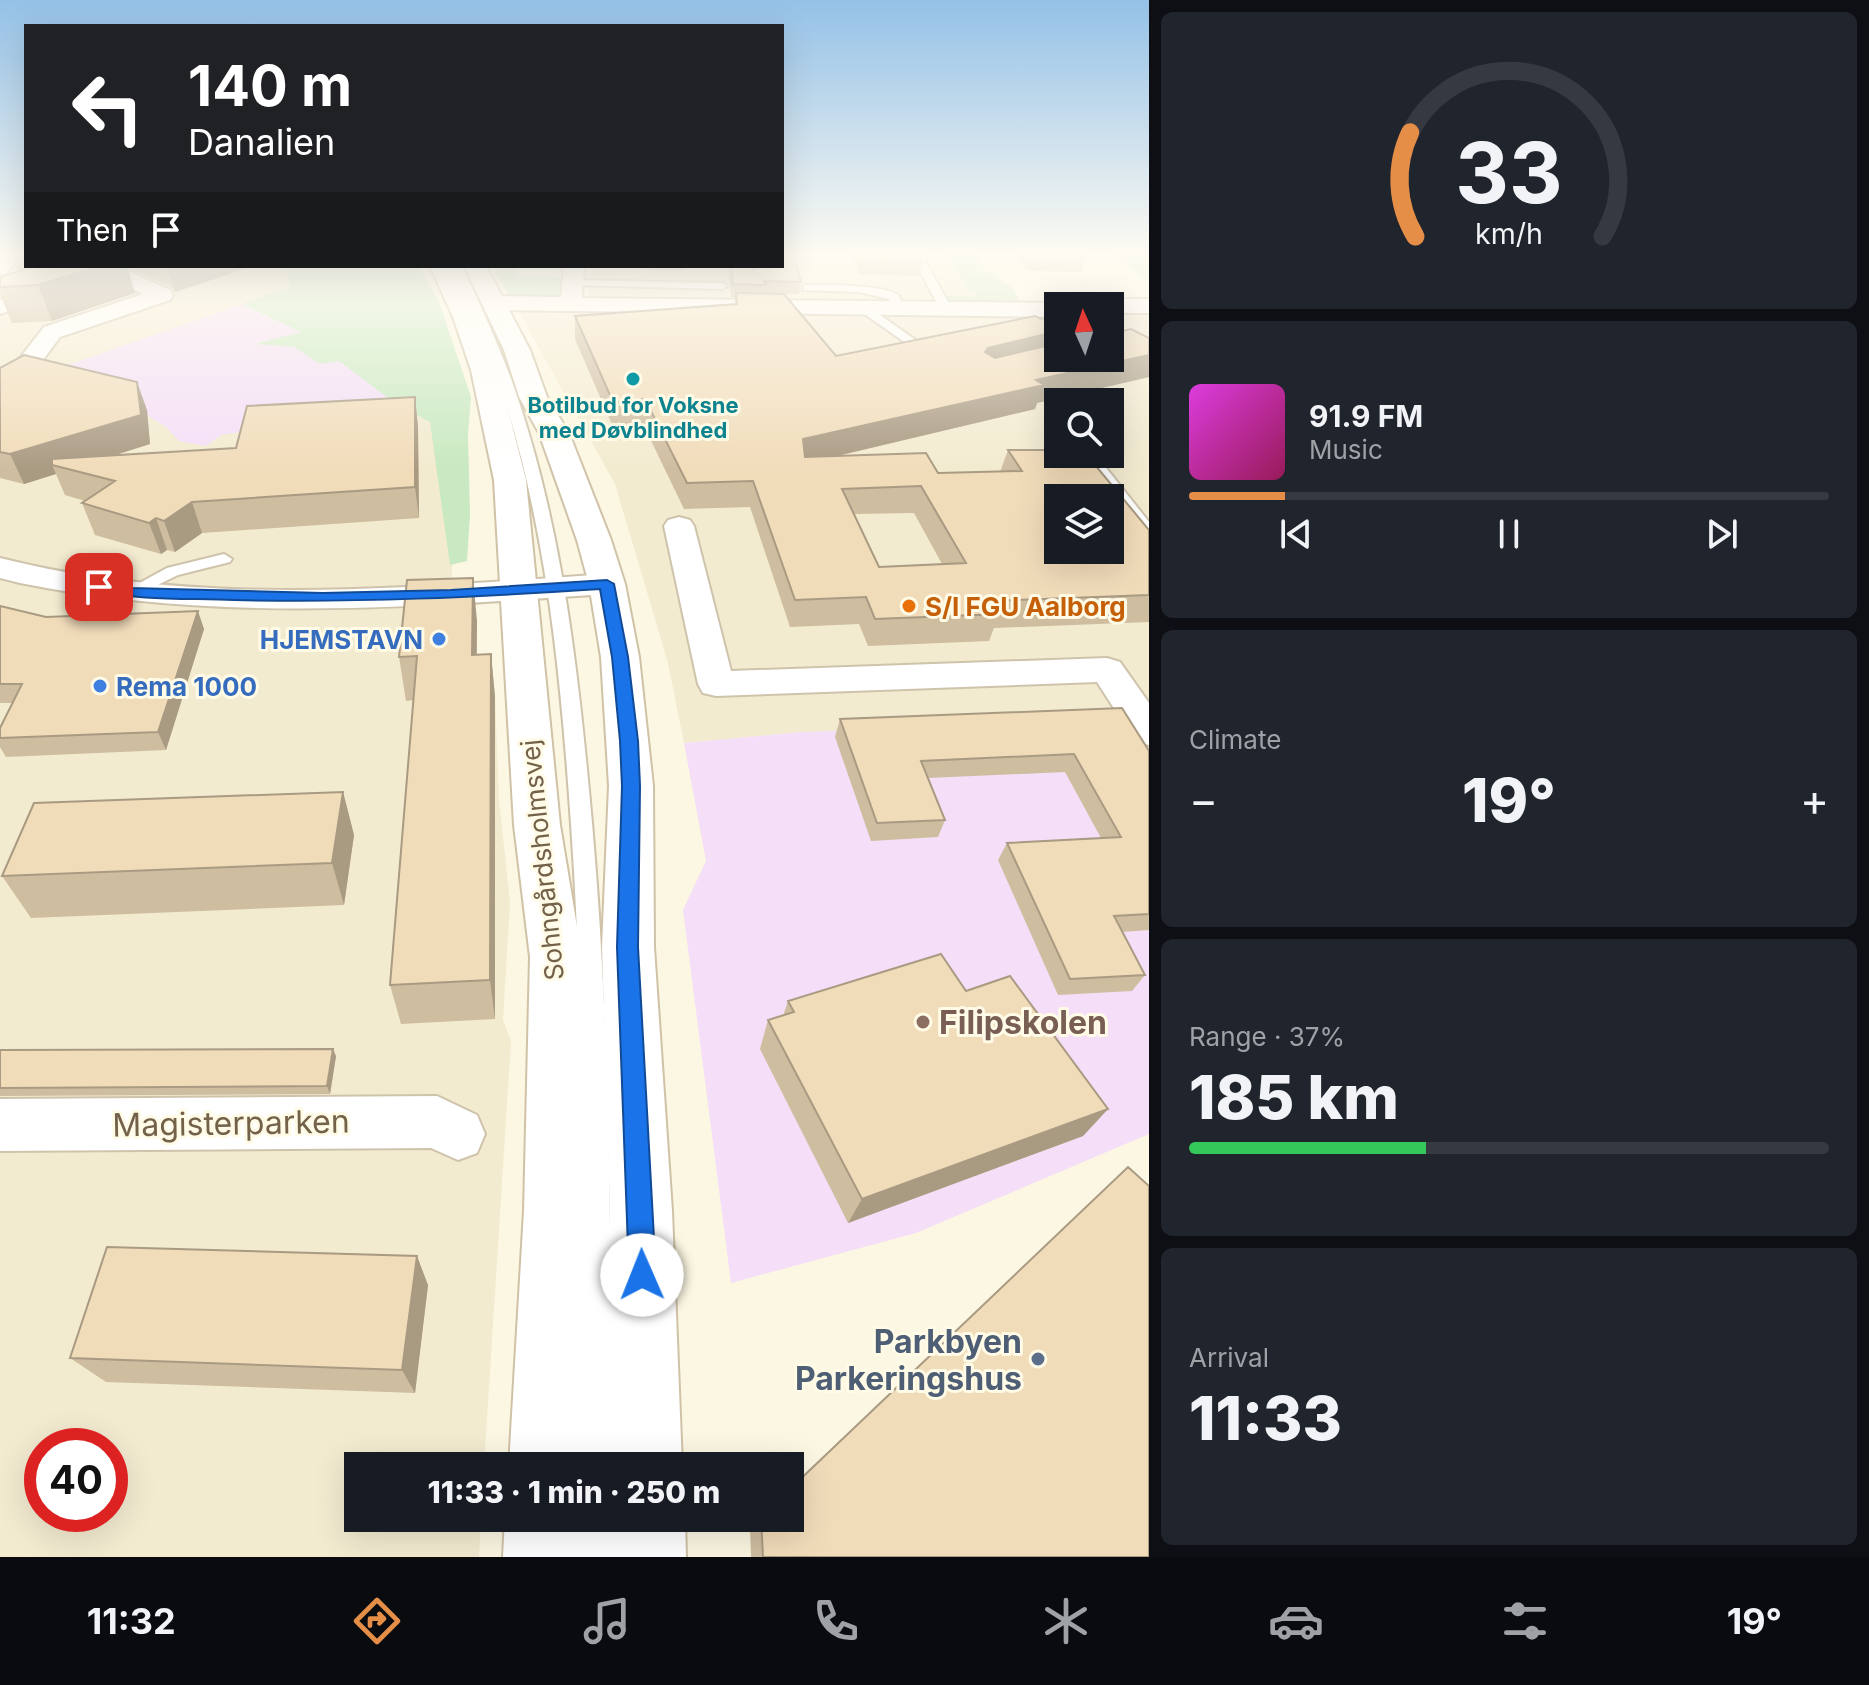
<!DOCTYPE html>
<html lang="en">
<head>
<meta charset="utf-8">
<style>
	body { margin:0; font-family:Inter,sans-serif; background:#20242c; color:#f1f3f6; height:100vh; display:flex; flex-direction:column; font-size:30px; white-space:nowrap }
	* { box-sizing:border-box; margin:0 }
	p { font-size:26px; color:#9ea1a6 }
	.icon { flex:none; width:44px; height:44px; fill:none; stroke:currentColor; stroke-width:2; stroke-linecap:round; stroke-linejoin:round }
	.map { position:relative; flex:1; overflow:hidden }
	.details { display:flex; flex-direction:column; gap:12px; padding:12px; background:#0d0f14; width:720px }
	.details>* { flex:none }
	.top-card { position:absolute; left:24px; top:24px; width:760px; height:244px; border-radius:0px; box-shadow:0 8px 32px #0002; background:#202124; color:#fff; overflow:hidden }
	.needle { width:52px; rotate:357deg }
	.controls { position:absolute; left:1044px; top:292px; display:grid; gap:16px }
	.controls a { display:grid; place-items:center; width:80px; height:80px; border-radius:0px; background:#171b24; box-shadow:0 8px 32px #0002; font-size:40px }
	.speed { position:absolute; left:24px; top:1428px; display:flex; gap:16px; font-size:40px; font-weight:700; text-align:center }
	.speed>* { display:grid; place-content:center; width:104px; height:104px; border-radius:50%; background:#171b24; box-shadow:0 8px 32px #0002; line-height:1 }
	.speed .limit { border:12px solid #d22; background:#fff; color:#111 }
	.pin { position:absolute; display:grid; place-items:center; width:68px; height:68px; color:#fff; margin:-34px; border-radius:16px; box-shadow:0 4px 12px #0006 }
	.me { position:absolute; width:88px; margin:-44px; rotate:359deg; stroke-linejoin:round; filter:drop-shadow(0 0 6px #0008) }
	.turn { display:flex; align-items:center; gap:28px; height:168px; padding:0 32px; font-size:36px }
	.turn .icon { width:104px; height:104px; stroke-width:2.5 }
	.turn b { display:block; font-size:56px; line-height:68px }
	.then { display:flex; align-items:center; height:76px; padding:0 32px; background:#0003; gap:16px; font-size:30px }
	.big { font-size:60px; font-weight:800; line-height:1.1 }
	.details .widget { flex:1; display:flex; flex-direction:column; justify-content:center; gap:12px; min-width:0; padding:0 28px; border-radius:12px; background:#20242c }
	.details .dial { align-items:center; gap:0 }
	.dial svg { height:208px; overflow:visible; fill:none; stroke:#363941; stroke-width:7; stroke-linecap:round; text-anchor:middle }
	.dial text { fill:#f1f3f6; stroke:none }
	.song { display:flex; align-items:center; gap:24px }
	.cover { width:96px; height:96px; border-radius:12px; background:linear-gradient(135deg,hsl(300 70% 55%),hsl(330 70% 35%)) }
	.played { height:8px; border-radius:4px; background:linear-gradient(90deg,#e58e48 15%,#363941 15%) }
	.keys { display:flex; justify-content:space-around; direction:ltr }
	.heat { display:flex; justify-content:space-between; align-items:center; font-size:44px; direction:ltr }
	.charge { height:12px; border-radius:6px; background:linear-gradient(90deg,#34c759 37%,#363941 0) }
	.trip { position:absolute; left:344px; top:1452px; width:460px; height:80px; border-radius:0px; background:#171b24; box-shadow:0 8px 32px #0002; font-weight:800; line-height:80px; text-align:center }
	.tabs { display:flex; height:128px; justify-content:space-around; align-items:center; background:#090b0e; color:#9ea1a6 }
	.tabs .icon { width:56px; height:56px }
	.tabs .current { color:#e58e48 }
	.tabs b { font-size:36px; color:#f1f3f6 }
	main { display:flex; flex:1; min-height:0 }
	.map>svg:first-child { display:block }
	.residential { fill:#f3ebd0; fill-rule:evenodd }
	.education { fill:#f4def8 }
	.green { fill:#c8e9c1 }
	.lines { fill:none; stroke-linecap:round; stroke-linejoin:round }
	.lane-casing { stroke:#cfc3ac; stroke-width:4 }
	.street-casing { stroke:#cfc3ac; stroke-width:4 }
	.secondary-casing { stroke:#d0c2a7; stroke-width:4 }
	.lane { fill:#fff; fill-rule:evenodd }
	.street { fill:#fff; fill-rule:evenodd }
	.secondary { fill:#fff; fill-rule:evenodd }
	.wall { fill:#cfbda0; fill-rule:evenodd }
	.shaded-wall { fill:#a99a82 }
	.building { fill:#f1dcba; stroke:#a99a82; stroke-width:2; fill-rule:evenodd }
	.route { fill:#1a73e8; stroke:#114b97; stroke-width:2 }
	.culture-dot { fill:#0f9aa8; stroke:#fffbe7; stroke-width:3 }
	.food-dot { fill:#e8710a; stroke:#fffbe7; stroke-width:3 }
	.shop-dot { fill:#3f7fe0; stroke:#fffbe7; stroke-width:3 }
	.education-dot { fill:#8d6e63; stroke:#fffbe7; stroke-width:3 }
	.service-dot { fill:#5c6f8a; stroke:#fffbe7; stroke-width:3 }
	.labels { text-anchor:middle; dominant-baseline:central; stroke-width:6; stroke-linejoin:round; paint-order:stroke }
	.far-culture-label { font-size:22px; font-weight:bold; fill:#0d838f; stroke:#fffbe7 }
	.food-label { font-size:26px; font-weight:bold; fill:#c56008; stroke:#fffbe7; text-anchor:start }
	.shop-label { font-size:26px; font-weight:bold; fill:#366cbe; stroke:#fffbe7; text-anchor:end }
	.street-label { font-size:26px; fill:#736149; stroke:#fffbe7 }
	.near-education-label { font-size:32px; font-weight:bold; fill:#785e54; stroke:#fffbe7; text-anchor:start }
	.near-street-label { font-size:32px; fill:#736149; stroke:#fffbe7 }
	.near-service-label { font-size:32px; font-weight:bold; fill:#4e5e75; stroke:#fffbe7; text-anchor:end }
</style>
</head>
<body>
<main>
<div class="map">
<svg width="1149" height="1557" viewBox="0 0 1149 1557">
	<rect width="100%" height="100%" fill="#fcf7e2"/>
	<path class="residential" d="M0,252H26V266H282L291,286L243,304L445,400L452,573L449,622L477,621L476,698L495,697L499,800L510,902L503,1020L511,1041L484,1466H358V1518H481L479,1557H0ZM42,1446H110V1514H42Z
		M782,252H947L969,290L974,291L978,297H947L952,304L588,297L591,266H782Z
		M516,307L1058,313V358H1110V313L1149,314V770L801,732L684,743L668,663L615,484ZM1058,402H1110V454H1058ZM1058,498H1110V550H1058Z"/>
	<path class="education" d="M307,281L445,400L221,435L206,446L179,441L166,427L68,365Z
		M1118,721L1149,770V1134L916,1233L731,1283L683,910L706,861L684,743L801,732Z"/>
	<path class="green" d="M947,252H974L985,270L1011,287L1019,299L1000,308L952,304L947,296L977,297L974,291H969Z
		M1110,252H1149V282Z
		M282,266H419L439,302L471,397L468,434L470,515L467,561L450,565L430,422L400,407L339,361L320,364L294,347L255,344L301,332L242,304L291,286Z
		M493,266H518L517,276L563,277L562,296H509Z"/>
	<g class="lines">
		<defs>
			<path id="lane" d="M910,252H920L952,309L950,311L940,309Z
				M452,266H462C481,307 500,347 515,390C563,529 579,677 592,823C611,1037 611,1252 611,1466H577C582,1252 586,1038 571,824C561,678 547,531 502,391C489,348 470,307 452,266Z
				M568,280L722,283L727,286L722,289L572,285L568,284Z
				M807,285C824,285 887,284 899,296C899,297 903,307 903,308L894,310L889,299L859,292L803,290V286Z
				M859,306H867L937,355L927,358L859,310Z
				M1098,463L1103,464L1149,522V537L1144,535L1094,471L1072,472L1065,468L1072,464Z
				M224,554L232,559L230,562L178,575L137,595L131,597L123,592L167,568Z
				M577,1518H611L610,1557H576Z"/>
			<path id="street" d="M4,252H25L7,273L0,275V257Z
				M108,266L120,267L170,290L173,295L170,300L60,337L37,368H19L16,363L44,327L143,294L111,278L0,314V300Z
				M564,266H584L582,298L1058,303L1066,306H1058V317L494,310L483,303L494,296L561,297Z
				M1096,299H1149V313H1110V306H1085Z
				M679,517L690,520L694,526L731,671L1107,658L1120,662L1149,703V745L1135,741L1097,682L716,696L703,693L698,684L664,526L668,520Z
				M0,558C198,608 406,588 607,574L619,577L623,584L619,591L607,594C411,607 215,623 20,583L0,578Z
				M437,1096L477,1115L485,1134L477,1153L458,1160L431,1148L0,1151V1099Z"/>
			<path id="secondary" d="M430,266H452L477,317L498,370L526,480L560,825L582,957L586,1211L581,1466H509L524,1211L530,957L514,825L494,480L471,370L453,317Z
				M464,266H486L530,350L547,397L569,433L611,540L625,584L639,657L653,786L654,947L672,1211L682,1466H610V1211L602,947L609,786L601,657L589,584L577,540L539,433L519,397L504,350Z
				M505,1518H581L579,1557H503Z
				M609,1518H685L686,1557H610Z"/>
		</defs>
		<use href="#lane" class="lane-casing"/>
		<use href="#street" class="street-casing"/>
		<use href="#secondary" class="secondary-casing"/>
		<use href="#lane" class="lane"/>
		<use href="#street" class="street"/>
		<use href="#secondary" class="secondary"/>
	</g>
	<path class="wall" d="M10,252H26V266H253L175,292L171,287L127,267L135,293L52,321L12,323L0,294V277L18,271Z
		M850,252H917L922,262L919,276L859,274Z
		M1013,252H1088L1081,272L1027,271Z
		M646,266H685V271L646,270Z
		M728,266H782L801,282L799,294H784L836,356L1058,358L1118,332L1149,338V377L1037,403L1035,409L838,456L938,473L1000,472L1008,450L1149,530V622L994,628L989,641L868,646L859,624L790,627L750,507L684,509L643,424L613,427L575,339V316L735,304V297H731ZM914,513L942,564L879,567L854,514Z
		M0,368L147,410L150,444L113,456L236,448L415,397L418,427L419,518L202,533L175,552L167,550L161,554L95,535L82,503L85,501L65,495L56,474L24,484L0,478Z
		M0,606L46,617L204,629L166,750L6,757L0,747V738L13,703H0Z
		M477,621V654H491L495,697V1019L401,1024L390,985L414,700L406,701L399,657Z
		M840,719L1149,751V930L1122,932L1145,975L1132,991L1058,995L998,860L1007,843L1101,838L1065,772L928,778L945,820L938,837L871,841L835,737Z
		M343,792L354,835L344,905L31,918L2,876Z
		M966,991L1108,1109L1083,1136L848,1223L760,1049L768,1020L783,1016L788,1001Z
		M0,1050L336,1056L330,1094L0,1096Z
		M428,1285L415,1393L106,1382L70,1358Z
		M759,1518H790L1149,1557H751L750,1527Z"/>
	<path class="shaded-wall" d="M100,266H127L135,293L52,321L38,285Z
		M167,266H253L175,292Z
		M1058,331V351L980,372L985,352L988,348Z
		M1149,355V377L1037,403L1035,409L798,465L803,439L1036,380Z
		M137,382L147,410L150,444L70,469L52,465L56,474L24,484L10,454Z
		M415,397L418,427L419,518L415,487Z
		M192,502L202,533L175,552L164,521Z
		M156,518L167,550L161,554L149,523Z
		M473,578L477,621L476,698L472,655Z
		M198,611L204,629L166,750L158,732Z
		M491,654L495,697V1019L490,980Z
		M343,792L354,835L344,905L332,863Z
		M333,1049L336,1056L330,1094L327,1086Z
		M1108,1109L1083,1136L848,1223L862,1199Z
		M417,1256L428,1285L415,1393L402,1370Z"/>
	<path class="building" d="M782,252H792L801,282L764,281L766,285L733,284L731,266H751L755,271L754,266H782Z
		M858,252H917L922,262L861,260Z
		M36,266H100L38,285L0,287V277Z
		M736,293L784,294L836,356L1035,316L1041,319L1058,315V331L988,348L985,352L995,358L1058,343V358H1110V318L1116,321L1118,332L1131,329L1149,338V355L1036,380L1044,385L803,439L805,457L926,453L938,473L1022,471L1008,450H1058V454H1086L1149,530V595L992,601L1000,614L875,619L866,597L795,600L753,481L687,483L645,399L613,402L575,316L737,304ZM921,486L966,563L879,567L842,489ZM1058,498H1110V550H1058Z
		M24,355L137,382L141,415L10,454L0,452V368Z
		M415,397V487L192,502L164,521L156,518L149,523L82,503L115,481L52,465V459L236,448L247,406Z
		M473,578L472,655L491,654L490,980L390,985L417,656L399,657L407,580Z
		M0,606L46,617L198,611L158,732L0,738V728L22,684H0Z
		M1122,708L1149,751V914L1114,916L1145,975L1070,979L1007,843L1121,837L1074,754L921,761L945,820L877,823L840,719Z
		M343,792L332,863L2,876L34,803Z
		M941,954L966,991L1010,976L1108,1109L862,1199L768,1020L794,1012L788,1001Z
		M333,1049L327,1086L0,1088V1050Z
		M1128,1167L1149,1186V1557H763L761,1518H790V1489Z
		M107,1247L417,1256L402,1370L70,1358Z"/>
	<linearGradient id="sky" x2="0" y2="1"><stop stop-color="#94c1e7"/><stop offset="0.54" stop-color="#fefbf2"/><stop offset="1" stop-color="#fefbf2" stop-opacity="0"/></linearGradient>
	<rect width="1149" height="470" fill="url(#sky)"/>
	<path class="route" d="M607,580L614,584L628,657L638,741L640,786L638,947L656,1275L652,1284L642,1288L633,1284L629,1275L617,947L622,786L620,741L612,657L600,589C478,597 357,603 234,600C188,598 140,601 94,590L92,587L99,582L131,588L323,593L451,590Z"/>
	<circle class="culture-dot" cx="633" cy="379" r="8"/>
	<circle class="food-dot" cx="909" cy="606" r="8"/>
	<g class="shop-dot">
		<circle cx="439" cy="639" r="8"/>
		<circle cx="100" cy="686" r="8"/>
	</g>
	<circle class="education-dot" cx="923" cy="1022" r="8"/>
	<circle class="service-dot" cx="1038" cy="1359" r="8"/>
	<g class="labels">
		<g class="far-culture-label">
			<text x="633" y="405">Botilbud for Voksne<tspan x="633" dy="25">med Døvblindhed</tspan></text>
		</g>
		<g class="food-label">
			<text x="925" y="606">S/I FGU Aalborg</text>
		</g>
		<g class="shop-label">
			<text x="423" y="639">HJEMSTAVN</text>
			<text x="116" y="686" text-anchor="start">Rema 1000</text>
		</g>
		<g class="street-label">
			<text transform="translate(542 860) rotate(-96)">Sohngårdsholmsvej</text>
		</g>
		<g class="near-education-label">
			<text x="939" y="1022">Filipskolen</text>
		</g>
		<g class="near-street-label">
			<text transform="translate(231 1123) rotate(-1)">Magisterparken</text>
		</g>
		<g class="near-service-label">
			<text x="1022" y="1341">Parkbyen<tspan x="1022" dy="37">Parkeringshus</tspan></text>
		</g>
	</g>
</svg>
<div class="controls">
<a><svg class="needle" viewBox="-14 -14 28 28"><path d="M0-13l5 13h-10z" fill="#e53935"/><path d="M0 13l5-13h-10z" fill="#9ea1a6"/></svg></a>
<a><svg class="icon" aria-label="search" viewBox="0 0 24 24"><circle cx="10" cy="10" r="6"/><path d="M15 15l6 6"/></svg></a>
<a><svg class="icon" aria-label="layers" viewBox="0 0 24 24"><path d="M12 4l9 5-9 5-9-5zM3 14l9 5 9-5"/></svg></a>
</div>
<div class="speed"><div class="limit">40</div></div>
<div class="pin" style="left:99px;top:587px;background:#d93025"><svg class="icon" aria-label="arrive" viewBox="0 0 24 24"><path d="M6 21V4h12l-3 4 3 4H6"/></svg></div>
<svg class="me" style="left:642px;top:1275px" viewBox="-20 -20 40 40"><circle r="19" fill="#fff"/><path d="M0-13L10 11 0 6-10 11z" fill="#1a73e8"/></svg>
<div class="trip">11:33 · 1 min · 250 m</div>
<div class="top-card">
<div class="turn"><svg class="icon" aria-label="left" viewBox="0 0 24 24"><path d="M17 20v-9H6M10 6l-5 5 5 5"/></svg><div><b>140 m</b>Danalien</div></div>
<div class="then">Then<svg class="icon" aria-label="arrive" viewBox="0 0 24 24"><path d="M6 21V4h12l-3 4 3 4H6"/></svg></div>
</div>
</div>
<section class="details">
<div class="widget dial"><svg viewBox="0 0 100 80">
<path d="M14 69A42 42 0 1 1 86 69"/>
<path d="M14 69A42 42 0 0 1 12 29" stroke="#e58e48"/>
<text x="50" y="56" font-size="32" font-weight="700">33</text>
<text x="50" y="72" font-size="11">km/h</text>
</svg></div>
<div class="widget">
<div class="song"><i class="cover"></i><div><b>91.9 FM</b><p>Music</p></div></div>
<div class="played"></div>
<div class="keys"><svg class="icon" aria-label="previous" viewBox="0 0 24 24"><path d="M18 5L8 12l10 7zM5 5v14"/></svg><svg class="icon" aria-label="pause" viewBox="0 0 24 24"><path d="M8 5v14M16 5v14"/></svg><svg class="icon" aria-label="next" viewBox="0 0 24 24"><path d="M6 5l10 7-10 7zM19 5v14"/></svg></div>
</div>
<div class="widget"><p>Climate</p>
<div class="heat"><a>−</a><b class="big">19°</b><a>+</a></div>
</div>
<div class="widget"><p>Range · 37%</p><b class="big">185 km</b><div class="charge"></div></div>
<div class="widget"><p>Arrival</p><b class="big">11:33</b></div>
</section>
</main>
<nav class="tabs">
<b>11:32</b>
<svg class="icon current" aria-label="directions" viewBox="0 0 24 24"><path d="M12 3l9 9-9 9-9-9zM9 14v-3h6M13 9l2 2-2 2"/></svg>
<svg class="icon" aria-label="music" viewBox="0 0 24 24"><path d="M9 18V5l10-2v13"/><circle cx="6" cy="18" r="3"/><circle cx="16" cy="16" r="3"/></svg>
<svg class="icon" aria-label="phone" viewBox="0 0 24 24"><path d="M5 4h4l2 5-3 2q2 4 5 5l2-3 5 2v4C11 20 4 13 5 4z"/></svg>
<svg class="icon" aria-label="climate" viewBox="0 0 24 24"><path d="M12 3v18M4 7l16 10M4 17L20 7"/></svg>
<svg class="icon" aria-label="car" viewBox="0 0 24 24"><path d="M5 17H2v-5l4-1 3-4h7l3 4 3 1v5h-3M9 17h6M6 11h13"/><circle cx="7" cy="17" r="2"/><circle cx="17" cy="17" r="2"/></svg>
<svg class="icon" aria-label="filters" viewBox="0 0 24 24"><path d="M4 7h16M4 17h16"/><circle cx="9" cy="7" r="2"/><circle cx="15" cy="17" r="2"/></svg>
<b>19°</b>
</nav>
</body>
</html>
